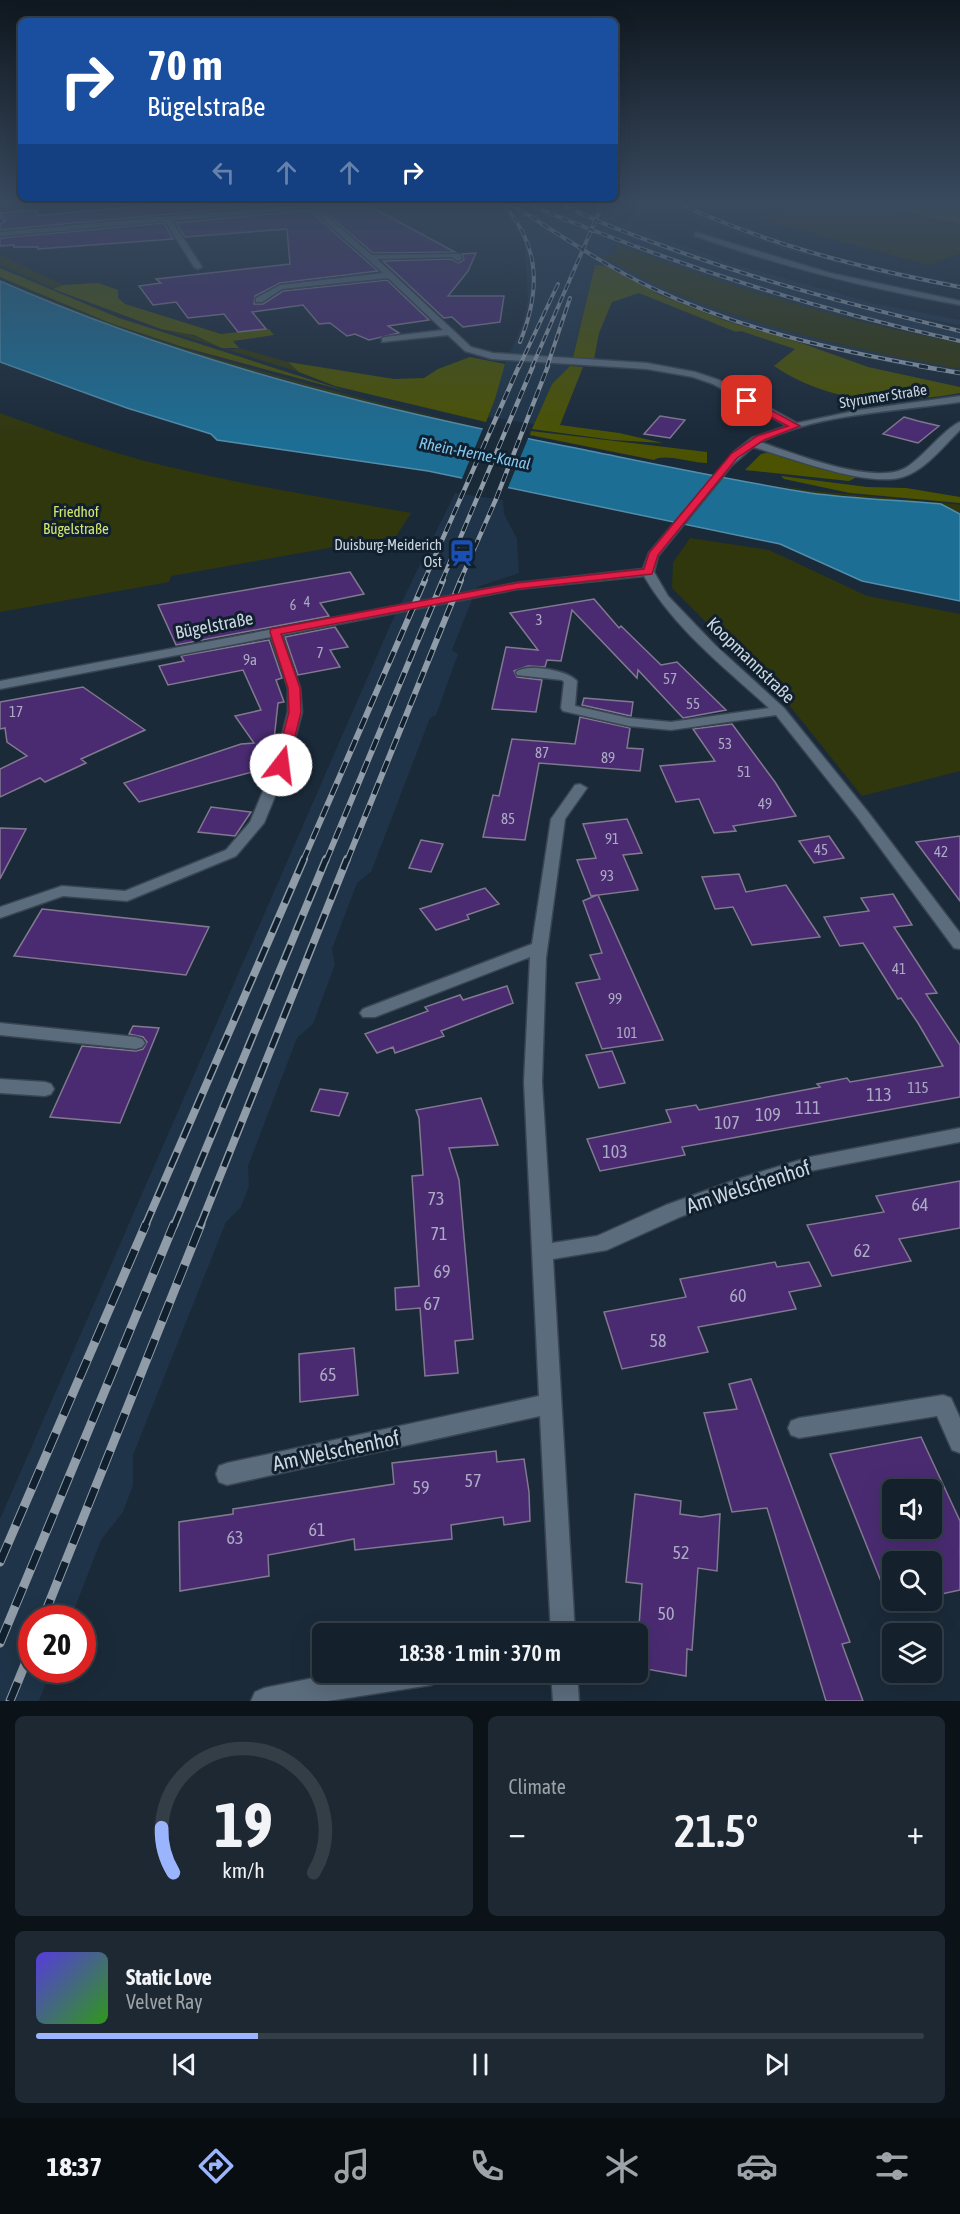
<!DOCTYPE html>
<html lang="en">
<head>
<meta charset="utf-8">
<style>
	body { margin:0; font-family:"Asap Condensed",sans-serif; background:#1d2833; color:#f1f3f6; height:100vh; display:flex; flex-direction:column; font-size:22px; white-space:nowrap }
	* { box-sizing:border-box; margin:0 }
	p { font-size:20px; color:#9da3a9 }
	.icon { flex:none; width:33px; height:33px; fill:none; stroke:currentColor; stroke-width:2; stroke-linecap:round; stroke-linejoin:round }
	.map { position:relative; height:1701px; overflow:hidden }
	.sheet { display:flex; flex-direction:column; gap:15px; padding:15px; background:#0b1218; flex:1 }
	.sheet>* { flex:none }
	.top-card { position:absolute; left:18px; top:18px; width:600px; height:183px; border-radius:9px; box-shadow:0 6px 24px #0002,0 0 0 2px #333e47; background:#1a4fa0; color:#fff; overflow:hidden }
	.tools { position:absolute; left:882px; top:1479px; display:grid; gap:12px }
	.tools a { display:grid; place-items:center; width:60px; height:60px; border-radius:9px; background:#14202b; box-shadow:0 6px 24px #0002,0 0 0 2px #333e47; font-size:30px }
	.speed { position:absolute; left:18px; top:1605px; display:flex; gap:12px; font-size:30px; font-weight:700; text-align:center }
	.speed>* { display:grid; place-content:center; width:78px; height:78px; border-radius:50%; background:#14202b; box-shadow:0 6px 24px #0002,0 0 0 2px #333e47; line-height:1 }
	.speed .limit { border:9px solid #d22; background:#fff; color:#111 }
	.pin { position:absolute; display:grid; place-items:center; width:51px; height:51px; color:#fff; margin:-26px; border-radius:12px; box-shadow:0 3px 9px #0006 }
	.me { position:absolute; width:66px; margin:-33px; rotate:15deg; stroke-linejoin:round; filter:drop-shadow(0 0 4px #0008) }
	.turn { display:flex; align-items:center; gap:21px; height:126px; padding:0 30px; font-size:27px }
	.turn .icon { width:78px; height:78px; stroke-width:2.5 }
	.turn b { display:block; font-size:42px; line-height:51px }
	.lanes { display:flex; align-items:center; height:57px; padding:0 30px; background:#0003; justify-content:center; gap:30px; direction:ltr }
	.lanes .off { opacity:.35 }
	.big { font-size:45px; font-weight:600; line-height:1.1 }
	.sheet .card { flex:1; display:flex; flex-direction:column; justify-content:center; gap:9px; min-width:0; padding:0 21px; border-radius:9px; background:#1d2833 }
	.sheet .dial { align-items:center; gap:0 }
	.dial svg { height:156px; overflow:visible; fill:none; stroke:#333e47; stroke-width:7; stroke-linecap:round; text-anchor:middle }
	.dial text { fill:#f1f3f6; stroke:none }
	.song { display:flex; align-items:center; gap:18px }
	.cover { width:72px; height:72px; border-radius:9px; background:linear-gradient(135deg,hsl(250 70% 55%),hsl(110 70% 35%)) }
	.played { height:6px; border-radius:3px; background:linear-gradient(90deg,#9ab5fd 25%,#333e47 25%) }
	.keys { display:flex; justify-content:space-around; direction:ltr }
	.heat { display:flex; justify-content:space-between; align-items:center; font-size:33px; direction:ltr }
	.sheet .tiles { flex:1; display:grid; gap:15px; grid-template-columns:1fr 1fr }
	.card:last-child { grid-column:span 2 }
	.trip { position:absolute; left:312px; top:1623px; width:336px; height:60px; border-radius:9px; background:#14202b; box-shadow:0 6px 24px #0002,0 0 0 2px #333e47; font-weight:600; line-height:60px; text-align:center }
	.menu { display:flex; height:96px; justify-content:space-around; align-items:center; background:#080d11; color:#9da3a9 }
	.menu .icon { width:42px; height:42px }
	.menu .active { color:#9ab5fd }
	.menu b { font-size:27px; color:#f1f3f6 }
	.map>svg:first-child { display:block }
	.built { fill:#1f3448 }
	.green { fill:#31370d }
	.forest { fill:#4b5302 }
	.water { fill:#1d6e94; stroke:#528dab; stroke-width:1.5 }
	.pier { fill:#1b2a39 }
	.building { fill:#4a2b72; stroke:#81798f; stroke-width:1.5; fill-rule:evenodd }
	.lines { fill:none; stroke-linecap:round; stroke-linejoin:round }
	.minor-casing { stroke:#394552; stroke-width:3 }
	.minor { fill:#5b6c7d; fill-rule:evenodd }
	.rail-far4-casing { stroke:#909ca8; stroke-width:4 }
	.rail-far3-casing { stroke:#909ca8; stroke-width:4.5 }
	.rail-far2-casing { stroke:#909ca8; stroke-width:6 }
	.rail-far1-casing { stroke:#909ca8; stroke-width:8 }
	.rail-casing { stroke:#909ca8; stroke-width:9 }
	.rail-far4 { stroke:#11202e; stroke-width:2; stroke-dasharray:7; stroke-linecap:butt }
	.rail-far3 { stroke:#11202e; stroke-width:3; stroke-dasharray:9; stroke-linecap:butt }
	.rail-far2 { stroke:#11202e; stroke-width:4; stroke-dasharray:12; stroke-linecap:butt }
	.rail-far1 { stroke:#11202e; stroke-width:5; stroke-dasharray:16; stroke-linecap:butt }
	.rail { stroke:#11202e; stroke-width:7; stroke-dasharray:20; stroke-linecap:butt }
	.route { fill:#e11d48; stroke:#92132f; stroke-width:1.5 }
	.labels { text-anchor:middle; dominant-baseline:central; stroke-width:6; stroke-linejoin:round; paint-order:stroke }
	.far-number-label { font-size:14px; fill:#acabc4 }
	.far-street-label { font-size:15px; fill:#ccd6e0; stroke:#11202e }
	.far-park-label { font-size:15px; fill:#d4e66b; stroke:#11202e }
	.far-poi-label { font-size:15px; fill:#ccd6e0; stroke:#11202e; text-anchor:end }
	.number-label { font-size:15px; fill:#acabc4 }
	.far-water-label { font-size:16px; font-style:italic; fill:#84c9f1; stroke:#11202e }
	.street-label { font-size:18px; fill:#ccd6e0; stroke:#11202e }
	.near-number-label { font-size:18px; fill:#acabc4 }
	.near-street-label { font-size:21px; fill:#ccd6e0; stroke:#11202e }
</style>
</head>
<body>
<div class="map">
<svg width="960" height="1701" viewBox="0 0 960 1701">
	<rect width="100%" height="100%" fill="#1b2a39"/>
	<path class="built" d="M491,202H621V222L730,263L876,304L960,320V325L906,315L960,328V343L806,308L693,274L618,244L614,255H601L676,293L720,310L771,326L838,344L960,369V375L899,365L804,344L726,321L660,295L595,265L570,366L552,384L534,424L488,417L495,399L499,378L523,323L528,299L525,249L520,232Z
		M667,202H683L720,220L828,256L960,284V289L893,277L786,250L710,224Z
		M455,493L503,500L504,514L517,539L519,573L477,587L452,650L458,654L436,715L430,718L371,872L357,883L332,949L335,964L313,1024L297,1038L248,1166L249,1186L241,1207L226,1222L133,1455V1485L123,1512L101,1540L71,1618H32V1670H51L39,1701H0V1519L390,626Z"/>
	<path class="green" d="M805,202H868L960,224V253L930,265L756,219Z
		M617,244C729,287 843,321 960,343V369C864,351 768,330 677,294C650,283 625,268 599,255H614Z
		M0,255L63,285L53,288L0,265Z
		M0,279C155,348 319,389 483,428L339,395L211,359L65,309Z
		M161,329L183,332L231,350L239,348L288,362L299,372Z
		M0,413C53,432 106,452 161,465C243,485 327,498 411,513L396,536L171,576L169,582L0,612Z
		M771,484L812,491L954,504L960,505V514L941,504L812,493Z
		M690,538L769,550L867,596L960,614V771L862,796L790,706L672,588L673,563Z"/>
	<path class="forest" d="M868,202H960V224Z
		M595,265L606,266L660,295L726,321L804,344L868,367L960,387V393C892,405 833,405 774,366L795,349L741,331L736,332L639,293L612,302L599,333L594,359L573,357Z
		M0,268L119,318L346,391L183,347L110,323L0,277Z
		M98,283L118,290V298L125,304L221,334L269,329L274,335L233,341L239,348H222L194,335L161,329L53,289L63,285Z
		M470,357L505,364L495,399L486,422L335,386L299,372L288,362L394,379L424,378L438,369Z
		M570,366L583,367L560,425L619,433L663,443L613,440L532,429L552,384Z
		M531,431L707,452V463C692,463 663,453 654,460L530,435Z
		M770,452L855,476V478L849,481L745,470L761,454Z
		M781,476L867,487L906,488L960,497V503L850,493L784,479Z"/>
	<path class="water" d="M0,281C181,361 376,409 570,447C650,463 730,480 810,493C853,499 898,500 941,504L960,514V601L862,581L780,544L428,471L217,440L211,434L127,408L0,362Z"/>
	<path class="pier" d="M484,426L529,436L507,490L461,481Z"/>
	<path class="building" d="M179,202L217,206L299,202L0,230V224L5,221L0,217V213L36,210L38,216Z
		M313,202H362L455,252L373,253Z
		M309,210L378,271L280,283L255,296L254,304H263L283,291L387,280L429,320L388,326L399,333L369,340L355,334L347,336L330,323L319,324L303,305L252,312L266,329L238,332L224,314L188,318L176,302L153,305L139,286L161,283L156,279L290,264L287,229L185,237L176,223Z
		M164,223L173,239L38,249V247H14V245L0,246V238Z
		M476,253L468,271L448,296H504L500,322L463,327L452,317L444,318L383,261L450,259L459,263L464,260L462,254Z
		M660,416L685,420L670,438L644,434Z
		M904,417L918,421L939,426L918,443L883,434Z
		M350,572L364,594L320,603L329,616L176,645L158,605Z
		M594,599L619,628L621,626L661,665L677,662L726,710L683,718L638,670L637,678L572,610L561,661L547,660L545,667L528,666L514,671L517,677L542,680L536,712L492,709L506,647L538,650L510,613Z
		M335,627L348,647L330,650L340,667L298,675L285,637Z
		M269,640L282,678L276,680L284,702L278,703L271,767L139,802L124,783L241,744L254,743L235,716L261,710L243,670L168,685L159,666L184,661L181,656Z
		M83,687L145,730L81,759L86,763L45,782L40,778L0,797V769L27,756L7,742L5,728L0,729V702Z
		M584,698L633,702L631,716L582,705Z
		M580,717L630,728L627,748L643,749L640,771L539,763L525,840L483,837L493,795L499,796L512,739L575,744Z
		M732,724L775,782L796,816L733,826L736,831L714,833L699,799L676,802L660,766L715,761L693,729Z
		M211,807L251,812L235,836L198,832Z
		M627,819L642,853L623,855L638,890L598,895L663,1040L602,1049L576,983L600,979L590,955L602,953L583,901L597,895L591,896L577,860L596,858L583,824Z
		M0,828L26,829L0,879Z
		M829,836L844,858L814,863L799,841Z
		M960,836V901L916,842Z
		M421,840L443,844L431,872L409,868Z
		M739,874L746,892L786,885L820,937L752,945L733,907L715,909L702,877Z
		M485,888L499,904L467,915L469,919L436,930L420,909Z
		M893,894L912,925L894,927L937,993L926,994L960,1045V1097L682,1147L685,1155L600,1171L587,1139L671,1122L666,1110L696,1105L699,1110L820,1087L817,1084L847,1078L850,1082L943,1066L918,1023L901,998L898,999L863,943L840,946L824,917L869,911L861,898Z
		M42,909L209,927L186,975L14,956Z
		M507,986L513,1003L441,1031L444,1036L395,1053L393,1047L377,1053L365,1034L428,1011L425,1007L460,995L463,1000Z
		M133,1026L159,1028L120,1123L50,1117L82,1046L136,1051L143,1049L147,1042L143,1037L129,1034Z
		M612,1051L625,1083L599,1088L586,1055Z
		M320,1089L348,1093L339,1116L311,1111Z
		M481,1098L498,1145L449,1148L459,1180L473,1339L455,1341L458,1373L425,1376L420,1308L396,1310L395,1288L419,1286L412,1176L423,1175L419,1118L416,1110Z
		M960,1181V1228L899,1239L911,1261L832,1276L807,1225L884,1212L876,1196Z
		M775,1262L777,1267L809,1262L821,1286L789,1292L796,1309L698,1327L708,1352L622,1369L604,1312L686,1297L680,1279Z
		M354,1348L358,1395L300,1402L299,1354Z
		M751,1379L850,1642L842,1644L863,1701H826L767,1508L732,1512L704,1413L737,1409L729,1384Z
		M921,1437L960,1521V1590L932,1596V1562H892V1600H909L890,1604L830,1454ZM892,1490H932V1528H892Z
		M496,1451L497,1462L524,1459L529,1492L530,1521L504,1525L503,1517L451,1525L452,1539L355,1550L354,1539L268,1555L269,1576L180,1591L179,1522L233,1514V1509L394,1484L392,1463Z
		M635,1494L681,1501L680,1514L701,1517L720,1514L717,1571L698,1568L692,1650L687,1649L686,1676L646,1669L648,1642L638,1640L642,1584L626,1582Z"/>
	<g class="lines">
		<defs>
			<path id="minor" d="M304,202L314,205L372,255L460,254L462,259L458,261L451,257L377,259L471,347L493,353L647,363L695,372L719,380L797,423L859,410L960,396V402C894,412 820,413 760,442C794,453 876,487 907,467C924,456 945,428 960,422V430C943,447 925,470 903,477C868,488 788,457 753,447L732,465L658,556L654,572L668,596L715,645L784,708L868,812L960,933V949L954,948L858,818L776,715L671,730L629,726L563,711L561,708L564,682L562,680L517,675L516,672C526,663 568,670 577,681L575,706L629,718L671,722L769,708C725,668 674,628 644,576L517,589L282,635L300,688L302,712L288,765L264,823L236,856L127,901L63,896L0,918V907L62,886L125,891L226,850L250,822L274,765L288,712V688L271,637L0,689V681L517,583L643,569L649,553L734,452L752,438L787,426L713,384L693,377L647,369L492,359L465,351L448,335L382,342V338L385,337L443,330L388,278L282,289L262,302H256V298L280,285L383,273L310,208L172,221L202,267L198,269L194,267L165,221L0,236V232L306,204Z
				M695,232L830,273L960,301V305C870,289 782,267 695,236Z
				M580,784L587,788L565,819L546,958L542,1082L552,1243L597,1236L666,1205L741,1178L810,1157L960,1128V1142L810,1171L753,1189L680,1217L607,1250L553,1259L575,1634H551L540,1416L227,1485L219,1482L216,1474L219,1466L227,1463L539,1396L524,1082L530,957L375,1017H363L360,1013L363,1009L532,944L551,819L575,785Z
				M0,1023L136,1037L142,1039L145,1043L142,1047L136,1049L0,1035Z
				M0,1079L45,1082L51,1084L54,1089L51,1094L45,1096L0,1093Z
				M943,1395L951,1398L960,1418V1453L952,1450L937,1416L799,1438L791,1435L788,1428L791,1421L799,1418Z
				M343,1672H443L440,1681L431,1685L328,1701H251L255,1692L264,1688Z
				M551,1672H577L579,1701H553Z"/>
		</defs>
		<use href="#minor" class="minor-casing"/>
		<use href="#minor" class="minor"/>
		<defs>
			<path id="rail-far4" d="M507,202C555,231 601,264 652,288C739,329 833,350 928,367
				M523,202C665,262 809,308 960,341
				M557,202C592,220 629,234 666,247C762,282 861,307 960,331
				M676,202C767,245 862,268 960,287
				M505,206C541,248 540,292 520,342
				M519,367L558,284
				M532,367L600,210L601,202
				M547,367L570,298"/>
			<path id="rail-far3" d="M919,366L960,373
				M424,581L519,366
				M442,581L533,366
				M460,581L496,499L548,366"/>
			<path id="rail-far2" d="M303,861L425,580
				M326,861L443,580
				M347,861L461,580"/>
			<path id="rail-far1" d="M145,1226L304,859
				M174,1226L326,859
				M200,1226L347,859"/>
			<path id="rail" d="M0,1562L146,1224
				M43,1618L201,1224
				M0,1643L174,1224
				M10,1701L32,1647"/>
		</defs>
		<use href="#rail-far4" class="rail-far4-casing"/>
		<use href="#rail-far3" class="rail-far3-casing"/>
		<use href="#rail-far2" class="rail-far2-casing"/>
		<use href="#rail-far1" class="rail-far1-casing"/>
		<use href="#rail" class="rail-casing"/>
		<use href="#rail-far4" class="rail-far4"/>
		<use href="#rail-far3" class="rail-far3"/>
		<use href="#rail-far2" class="rail-far2"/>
		<use href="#rail-far1" class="rail-far1"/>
		<use href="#rail" class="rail"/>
	</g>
	<linearGradient id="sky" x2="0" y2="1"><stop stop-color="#0f171f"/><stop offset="0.46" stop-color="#394a5f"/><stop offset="1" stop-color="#394a5f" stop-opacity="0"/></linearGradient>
	<rect width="960" height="441" fill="url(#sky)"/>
	<path class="route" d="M744,399H750L800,426L764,440L737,458L658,555L652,574L517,589L281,634L300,688L301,712L288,765L286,767H277L275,765L289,712L288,688L270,632L271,629L517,583L644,569L649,553L731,454L757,436L788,426L744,403Z"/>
	<defs>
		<symbol id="station-bare" viewBox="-9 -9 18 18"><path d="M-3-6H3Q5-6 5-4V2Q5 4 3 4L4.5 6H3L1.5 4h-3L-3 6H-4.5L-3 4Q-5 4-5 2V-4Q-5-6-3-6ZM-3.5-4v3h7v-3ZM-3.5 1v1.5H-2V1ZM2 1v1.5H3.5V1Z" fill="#1a4fb4" stroke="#11202e" stroke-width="2.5" paint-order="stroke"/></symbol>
	</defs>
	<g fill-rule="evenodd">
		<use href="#station-bare" x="443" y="534" width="38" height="38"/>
	</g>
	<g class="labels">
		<g class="far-number-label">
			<text x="307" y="602">4</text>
			<text x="293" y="605">6</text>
		</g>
		<g class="far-street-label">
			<text transform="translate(883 396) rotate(-9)">Styrumer Straße</text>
		</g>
		<g class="far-park-label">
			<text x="76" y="511">Friedhof<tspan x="76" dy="17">Bügelstraße</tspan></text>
		</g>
		<g class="far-poi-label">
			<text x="442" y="544">Duisburg-Meiderich<tspan x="442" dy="17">Ost</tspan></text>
		</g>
		<g class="number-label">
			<text x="539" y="619">3</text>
			<text x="320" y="652">7</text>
			<text x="250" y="659">9a</text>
			<text x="670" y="678">57</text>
			<text x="693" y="703">55</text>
			<text x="16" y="711">17</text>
			<text x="725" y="743">53</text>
			<text x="542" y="752">87</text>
			<text x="608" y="757">89</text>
			<text x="744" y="771">51</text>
			<text x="765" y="803">49</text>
			<text x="508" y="818">85</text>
			<text x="612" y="838">91</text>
			<text x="821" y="849">45</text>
			<text x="941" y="851">42</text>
			<text x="607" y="875">93</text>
			<text x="899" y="968">41</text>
			<text x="615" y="998">99</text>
			<text x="627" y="1032">101</text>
			<text x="918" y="1087">115</text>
		</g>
		<g class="far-water-label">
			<text transform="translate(475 453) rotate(11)">Rhein-Herne-Kanal</text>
		</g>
		<g class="street-label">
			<text transform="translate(214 625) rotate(-11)">Bügelstraße</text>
			<text transform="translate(751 660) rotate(44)">Koopmannstraße</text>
		</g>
		<g class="near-number-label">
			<text x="879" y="1094">113</text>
			<text x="808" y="1107">111</text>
			<text x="768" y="1114">109</text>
			<text x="727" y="1122">107</text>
			<text x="615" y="1151">103</text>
			<text x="436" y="1198">73</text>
			<text x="920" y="1204">64</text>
			<text x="439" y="1233">71</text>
			<text x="862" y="1250">62</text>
			<text x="442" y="1271">69</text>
			<text x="738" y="1295">60</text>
			<text x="432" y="1303">67</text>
			<text x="658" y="1340">58</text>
			<text x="328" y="1374">65</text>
			<text x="473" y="1480">57</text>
			<text x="421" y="1487">59</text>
			<text x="317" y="1529">61</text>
			<text x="235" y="1537">63</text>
			<text x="681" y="1552">52</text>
			<text x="666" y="1613">50</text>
		</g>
		<g class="near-street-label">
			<text transform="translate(748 1186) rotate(-18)">Am Welschenhof</text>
			<text transform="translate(336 1450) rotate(-12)">Am Welschenhof</text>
		</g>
	</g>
</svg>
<div class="tools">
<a><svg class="icon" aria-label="sound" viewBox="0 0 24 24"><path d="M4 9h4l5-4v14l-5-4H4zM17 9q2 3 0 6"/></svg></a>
<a><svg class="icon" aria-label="search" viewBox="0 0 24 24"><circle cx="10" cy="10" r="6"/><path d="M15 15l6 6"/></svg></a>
<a><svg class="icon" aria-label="layers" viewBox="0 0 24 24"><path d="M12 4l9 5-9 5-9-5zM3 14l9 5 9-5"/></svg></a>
</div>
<div class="speed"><div class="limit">20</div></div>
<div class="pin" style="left:747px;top:401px;background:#d93025"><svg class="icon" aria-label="arrive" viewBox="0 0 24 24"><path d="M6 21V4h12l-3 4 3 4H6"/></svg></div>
<svg class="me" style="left:281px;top:765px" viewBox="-20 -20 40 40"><circle r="19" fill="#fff"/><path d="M0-13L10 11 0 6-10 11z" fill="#e11d48"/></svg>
<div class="trip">18:38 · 1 min · 370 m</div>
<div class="top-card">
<div class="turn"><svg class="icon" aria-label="right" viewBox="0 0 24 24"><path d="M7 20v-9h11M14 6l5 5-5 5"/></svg><div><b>70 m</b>Bügelstraße</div></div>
<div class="lanes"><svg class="icon off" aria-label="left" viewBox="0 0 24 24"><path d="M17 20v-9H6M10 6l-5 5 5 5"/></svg><svg class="icon off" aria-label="ahead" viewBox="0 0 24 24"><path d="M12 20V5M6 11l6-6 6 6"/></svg><svg class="icon off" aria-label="ahead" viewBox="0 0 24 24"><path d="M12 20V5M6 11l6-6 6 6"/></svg><svg class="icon" aria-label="right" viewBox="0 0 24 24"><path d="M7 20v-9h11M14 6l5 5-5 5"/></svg></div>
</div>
</div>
<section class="sheet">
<div class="tiles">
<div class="card dial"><svg viewBox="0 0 100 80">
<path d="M14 69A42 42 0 1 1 86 69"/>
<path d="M14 69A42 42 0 0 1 8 46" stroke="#9ab5fd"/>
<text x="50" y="56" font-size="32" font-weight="700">19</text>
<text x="50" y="72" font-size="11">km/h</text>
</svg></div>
<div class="card"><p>Climate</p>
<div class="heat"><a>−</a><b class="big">21.5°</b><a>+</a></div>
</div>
<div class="card">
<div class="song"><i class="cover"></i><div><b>Static Love</b><p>Velvet Ray</p></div></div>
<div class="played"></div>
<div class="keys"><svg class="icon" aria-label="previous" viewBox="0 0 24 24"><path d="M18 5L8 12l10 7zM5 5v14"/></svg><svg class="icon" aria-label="pause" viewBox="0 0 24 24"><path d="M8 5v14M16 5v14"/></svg><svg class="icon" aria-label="next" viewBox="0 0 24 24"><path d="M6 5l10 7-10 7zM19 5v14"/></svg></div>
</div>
</div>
</section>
<nav class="menu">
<b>18:37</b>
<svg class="icon active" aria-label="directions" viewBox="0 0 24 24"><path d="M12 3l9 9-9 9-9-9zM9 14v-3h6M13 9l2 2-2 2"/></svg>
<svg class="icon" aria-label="music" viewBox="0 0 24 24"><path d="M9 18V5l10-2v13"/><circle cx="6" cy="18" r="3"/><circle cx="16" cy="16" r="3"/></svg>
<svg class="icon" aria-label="phone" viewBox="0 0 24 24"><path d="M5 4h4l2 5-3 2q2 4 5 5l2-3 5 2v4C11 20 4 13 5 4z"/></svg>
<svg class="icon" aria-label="climate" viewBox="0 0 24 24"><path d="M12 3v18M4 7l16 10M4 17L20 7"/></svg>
<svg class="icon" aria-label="car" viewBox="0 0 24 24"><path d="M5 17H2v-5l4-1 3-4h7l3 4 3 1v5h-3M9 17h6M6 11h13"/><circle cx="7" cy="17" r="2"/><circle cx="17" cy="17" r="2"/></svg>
<svg class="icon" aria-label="filters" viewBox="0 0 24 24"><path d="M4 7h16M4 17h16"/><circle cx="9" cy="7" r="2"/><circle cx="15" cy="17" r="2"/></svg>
</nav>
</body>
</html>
